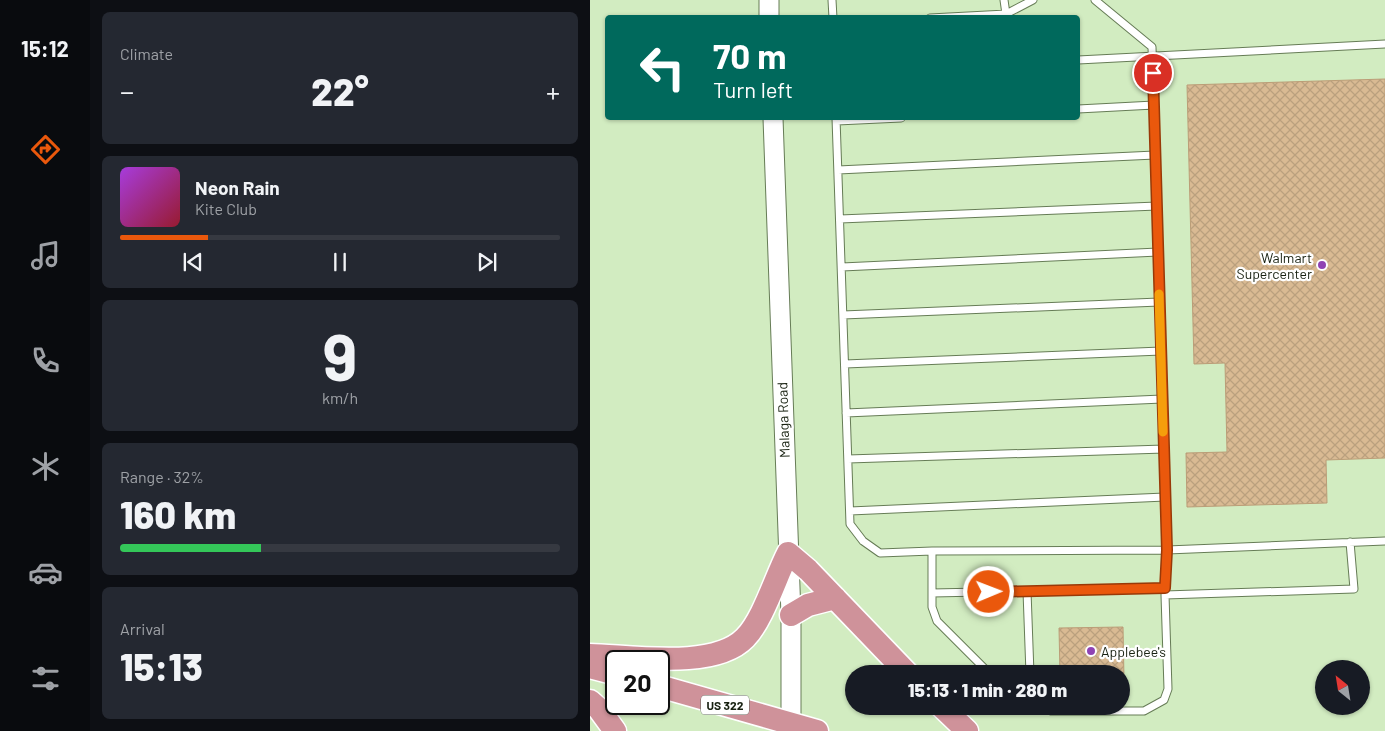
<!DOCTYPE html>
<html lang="en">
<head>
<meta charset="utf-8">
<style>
	body { margin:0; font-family:Barlow,sans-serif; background:#242831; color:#f1f3f6; height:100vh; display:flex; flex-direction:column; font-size:19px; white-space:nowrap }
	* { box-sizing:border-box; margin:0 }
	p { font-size:16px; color:#9ea1a6 }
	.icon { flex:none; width:28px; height:28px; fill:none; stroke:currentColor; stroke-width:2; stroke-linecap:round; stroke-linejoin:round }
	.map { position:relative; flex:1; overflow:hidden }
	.side { display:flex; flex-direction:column; gap:12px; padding:12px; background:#0d0f14; width:500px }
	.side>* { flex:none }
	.top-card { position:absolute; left:15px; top:15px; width:475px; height:105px; border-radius:5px; box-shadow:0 1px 4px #0004; background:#00695c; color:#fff; overflow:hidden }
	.needle { width:32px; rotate:330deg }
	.controls { position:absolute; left:725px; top:660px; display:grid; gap:10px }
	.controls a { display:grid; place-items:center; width:55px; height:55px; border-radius:50%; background:#171b24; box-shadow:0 1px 4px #0004; font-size:25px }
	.speed { position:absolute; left:15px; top:650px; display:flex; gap:10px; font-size:25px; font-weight:700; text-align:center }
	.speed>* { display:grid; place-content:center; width:65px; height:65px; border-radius:50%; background:#171b24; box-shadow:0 1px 4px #0004; line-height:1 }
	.speed .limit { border:2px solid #111; border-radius:8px; background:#fff; color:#111 }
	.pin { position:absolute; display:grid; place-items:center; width:42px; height:42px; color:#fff; margin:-21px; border:2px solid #fff; border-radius:50%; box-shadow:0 1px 5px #0007 }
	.me { position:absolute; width:55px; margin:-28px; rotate:89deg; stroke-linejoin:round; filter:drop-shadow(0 0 4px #0008) }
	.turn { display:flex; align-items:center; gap:18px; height:105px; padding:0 25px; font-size:22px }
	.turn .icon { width:65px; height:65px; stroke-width:2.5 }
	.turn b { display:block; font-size:35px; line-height:42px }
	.big { font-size:38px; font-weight:800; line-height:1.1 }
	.side .card { flex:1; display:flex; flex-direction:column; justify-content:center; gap:8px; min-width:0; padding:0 18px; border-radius:8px; background:#242831 }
	.side .dial { align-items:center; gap:0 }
	.dial b { font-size:65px; line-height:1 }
	.song { display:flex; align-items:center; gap:15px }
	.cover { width:60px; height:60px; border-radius:8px; background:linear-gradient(135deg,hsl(280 70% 55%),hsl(350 70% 35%)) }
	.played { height:5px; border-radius:2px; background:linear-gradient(90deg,#ea580c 20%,#363941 20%) }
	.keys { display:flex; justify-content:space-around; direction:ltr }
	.heat { display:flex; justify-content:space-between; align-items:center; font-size:28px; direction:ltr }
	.charge { height:8px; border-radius:4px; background:linear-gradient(90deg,#34c759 32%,#363941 0) }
	.trip { position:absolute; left:255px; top:665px; width:285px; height:50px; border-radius:25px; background:#171b24; box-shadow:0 1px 4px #0004; font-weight:800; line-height:50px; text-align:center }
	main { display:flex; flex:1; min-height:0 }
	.dock { display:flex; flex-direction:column; width:90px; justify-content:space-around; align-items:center; background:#090b0e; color:#9ea1a6 }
	.dock .icon { width:35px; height:35px }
	.dock .selected { color:#ea580c }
	.dock b { font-size:22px; color:#f1f3f6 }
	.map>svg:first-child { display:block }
	.building { fill:url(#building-cross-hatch); stroke:#bb9d77 }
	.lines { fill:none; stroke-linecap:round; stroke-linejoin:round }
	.service-casing { stroke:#667c56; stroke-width:9 }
	.secondary-casing { stroke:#667c56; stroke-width:21 }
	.trunk-casing { stroke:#fff; stroke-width:25 }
	.service { stroke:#fff; stroke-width:7 }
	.secondary { stroke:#fff; stroke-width:19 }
	.trunk { stroke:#cf929a; stroke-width:22 }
	.route-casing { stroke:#983908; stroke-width:12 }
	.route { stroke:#ea580c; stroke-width:9 }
	.slow { stroke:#f59e0b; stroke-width:9 }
	.poi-dot { fill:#8f43b4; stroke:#fff; stroke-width:2 }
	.labels { text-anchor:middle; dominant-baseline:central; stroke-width:4.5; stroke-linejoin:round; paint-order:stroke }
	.shield { fill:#fff; stroke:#5d6458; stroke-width:1 }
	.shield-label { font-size:12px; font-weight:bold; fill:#182111 }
	.poi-label { font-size:14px; fill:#182111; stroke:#fff; text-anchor:end }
	.street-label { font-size:14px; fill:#182111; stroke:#fff }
</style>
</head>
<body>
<main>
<nav class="dock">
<b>15:12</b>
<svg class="icon selected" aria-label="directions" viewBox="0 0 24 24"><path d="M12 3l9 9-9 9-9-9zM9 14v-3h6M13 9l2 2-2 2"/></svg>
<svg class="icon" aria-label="music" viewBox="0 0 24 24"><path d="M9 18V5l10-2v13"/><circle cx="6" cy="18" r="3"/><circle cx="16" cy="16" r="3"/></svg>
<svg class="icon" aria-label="phone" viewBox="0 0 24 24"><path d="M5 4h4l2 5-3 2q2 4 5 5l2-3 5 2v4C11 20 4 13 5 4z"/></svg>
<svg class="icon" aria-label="climate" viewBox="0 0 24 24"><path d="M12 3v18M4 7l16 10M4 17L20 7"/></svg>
<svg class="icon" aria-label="car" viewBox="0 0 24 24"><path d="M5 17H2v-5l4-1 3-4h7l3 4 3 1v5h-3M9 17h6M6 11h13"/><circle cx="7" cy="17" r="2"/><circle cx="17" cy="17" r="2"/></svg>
<svg class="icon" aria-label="filters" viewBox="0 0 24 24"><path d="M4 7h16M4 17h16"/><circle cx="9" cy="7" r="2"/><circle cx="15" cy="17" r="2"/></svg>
</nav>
<section class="side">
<div class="card"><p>Climate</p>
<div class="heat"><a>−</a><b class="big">22°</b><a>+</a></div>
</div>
<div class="card">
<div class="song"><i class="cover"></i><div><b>Neon Rain</b><p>Kite Club</p></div></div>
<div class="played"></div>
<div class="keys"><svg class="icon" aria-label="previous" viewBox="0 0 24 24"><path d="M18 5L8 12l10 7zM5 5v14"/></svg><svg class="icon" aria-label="pause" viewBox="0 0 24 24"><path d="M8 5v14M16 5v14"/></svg><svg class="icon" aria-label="next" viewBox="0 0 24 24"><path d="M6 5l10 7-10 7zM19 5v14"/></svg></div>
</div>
<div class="card dial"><b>9</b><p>km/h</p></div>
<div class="card"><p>Range · 32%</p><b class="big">160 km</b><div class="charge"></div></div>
<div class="card"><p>Arrival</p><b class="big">15:13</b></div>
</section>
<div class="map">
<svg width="795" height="731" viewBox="0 0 795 731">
	<defs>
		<pattern id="building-cross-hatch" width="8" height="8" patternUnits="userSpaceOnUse" patternTransform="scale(1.25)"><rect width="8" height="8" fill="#d9ba93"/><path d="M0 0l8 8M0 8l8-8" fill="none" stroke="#baa07e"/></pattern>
	</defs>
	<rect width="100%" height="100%" fill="#d2ecc1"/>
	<path class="building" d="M795,79V458L736,460L737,503L597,507L596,453L637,452L635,363L604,364L597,85Z
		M533,627L534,679L531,680V674H470L469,628Z"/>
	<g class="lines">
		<defs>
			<path id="service" d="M242,0L243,18
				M414,0L416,14L443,0
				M505,0L562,47L577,550L795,541
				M340,18L416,14
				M488,60L795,44
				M488,109L564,105
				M246,118L260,524L273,541L290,553L342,551
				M247,121L311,118
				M248,170L565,155
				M250,219L567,206
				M252,267L568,252
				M253,315L569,302
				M255,364L571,351
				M256,413L572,399
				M258,459L574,449
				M260,511L575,497
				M437,591L440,674
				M342,593L575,588
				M400,674L347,621L342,607V551L577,550L575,595
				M446,706L461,711H554L574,700L578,689L575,595L764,589L760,542"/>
			<path id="secondary" d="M179,0V18
				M183,118L201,615V731"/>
			<path id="trunk" d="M201,615L218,605L245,598
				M0,655C41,656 124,670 155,638C173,620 186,576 198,553L218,570L318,674
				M0,667L26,674
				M69,686L227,731
				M0,701L9,709L25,731
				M351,706L377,731"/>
		</defs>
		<use href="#service" class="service-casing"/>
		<use href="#secondary" class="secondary-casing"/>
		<use href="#trunk" class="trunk-casing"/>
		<use href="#service" class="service"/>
		<use href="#secondary" class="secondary"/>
		<use href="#trunk" class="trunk"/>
	</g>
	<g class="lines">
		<defs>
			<path id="route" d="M399,592L575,588L577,550L563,73"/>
		</defs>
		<use href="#route" class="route-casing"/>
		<use href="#route" class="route"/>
		<path class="slow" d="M569,294L573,432"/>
	</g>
	<g class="poi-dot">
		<circle cx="732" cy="265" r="5"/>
		<circle cx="501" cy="651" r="5"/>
	</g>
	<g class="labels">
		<rect class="shield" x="111" y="695.5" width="48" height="19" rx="4"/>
		<g class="shield-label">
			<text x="135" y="705">US 322</text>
		</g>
		<g class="poi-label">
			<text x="722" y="257">Walmart<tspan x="722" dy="16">Supercenter</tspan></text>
			<text x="511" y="651" text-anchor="start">Applebee's</text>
		</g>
		<g class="street-label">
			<text transform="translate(193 420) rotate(-92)">Malaga Road</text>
		</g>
	</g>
</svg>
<div class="controls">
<a><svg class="needle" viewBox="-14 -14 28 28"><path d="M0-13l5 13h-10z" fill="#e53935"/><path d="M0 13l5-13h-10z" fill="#9ea1a6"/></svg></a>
</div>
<div class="speed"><div class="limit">20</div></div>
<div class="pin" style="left:563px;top:73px;background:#d93025"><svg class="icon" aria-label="arrive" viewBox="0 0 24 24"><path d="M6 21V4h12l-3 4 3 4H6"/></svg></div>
<svg class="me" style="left:399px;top:592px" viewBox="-20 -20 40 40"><circle r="17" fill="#ea580c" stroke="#fff" stroke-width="3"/><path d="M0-11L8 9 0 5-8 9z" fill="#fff"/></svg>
<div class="trip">15:13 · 1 min · 280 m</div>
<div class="top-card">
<div class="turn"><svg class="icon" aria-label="left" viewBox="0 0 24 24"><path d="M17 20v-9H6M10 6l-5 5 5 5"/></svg><div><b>70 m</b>Turn left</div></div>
</div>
</div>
</main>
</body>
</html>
